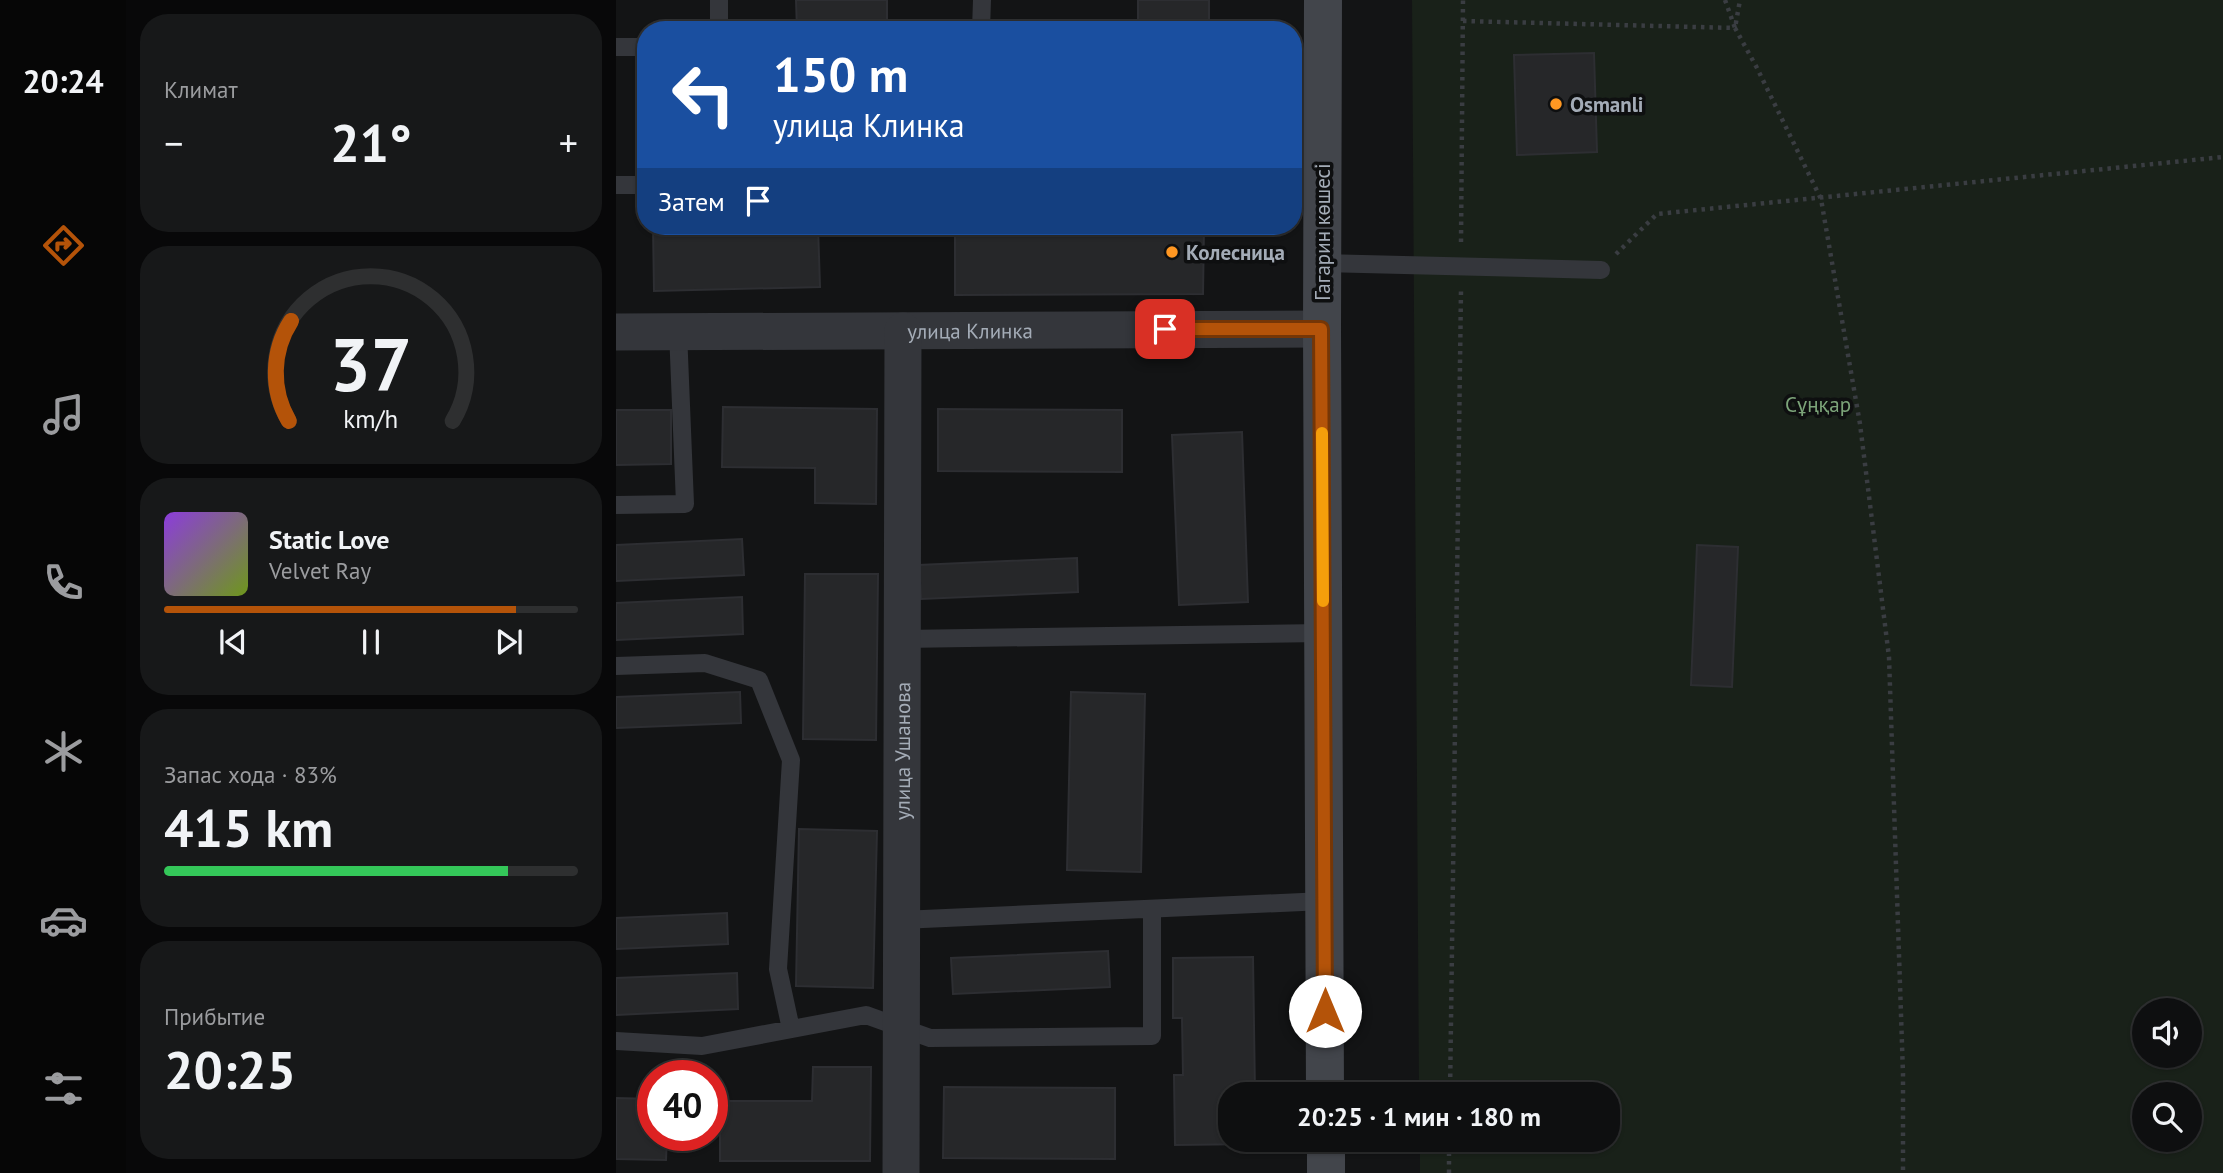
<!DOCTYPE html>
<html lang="ru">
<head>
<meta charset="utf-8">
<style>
	body { margin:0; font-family:"PT Sans",sans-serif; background:#171819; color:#f1f3f6; height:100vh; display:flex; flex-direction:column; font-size:26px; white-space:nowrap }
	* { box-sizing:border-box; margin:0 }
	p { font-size:23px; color:#9b9c9f }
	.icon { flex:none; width:38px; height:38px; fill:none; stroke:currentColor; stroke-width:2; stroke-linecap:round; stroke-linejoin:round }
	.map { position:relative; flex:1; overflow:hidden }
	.drawer { display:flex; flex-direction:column; gap:14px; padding:14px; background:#080809; width:490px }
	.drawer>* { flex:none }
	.hud { position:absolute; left:21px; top:21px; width:665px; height:214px; border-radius:28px; box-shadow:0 2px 5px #0004,0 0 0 2px #2e2f30; background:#1a4fa0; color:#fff; overflow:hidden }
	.controls { position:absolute; left:1516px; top:998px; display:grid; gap:14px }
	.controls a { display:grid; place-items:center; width:70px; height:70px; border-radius:50%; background:#0e0f10; box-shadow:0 2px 5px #0004,0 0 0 2px #2e2f30; font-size:35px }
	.speed { position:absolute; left:21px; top:1060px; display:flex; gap:14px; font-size:35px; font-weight:700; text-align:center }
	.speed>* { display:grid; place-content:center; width:91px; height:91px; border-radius:50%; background:#0e0f10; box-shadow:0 2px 5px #0004,0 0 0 2px #2e2f30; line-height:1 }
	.speed .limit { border:10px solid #d22; background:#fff; color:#111 }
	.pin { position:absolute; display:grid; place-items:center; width:60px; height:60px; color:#fff; margin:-30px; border-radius:14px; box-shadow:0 4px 10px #0006 }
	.me { position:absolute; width:77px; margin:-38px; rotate:0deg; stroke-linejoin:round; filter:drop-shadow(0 0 5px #0008) }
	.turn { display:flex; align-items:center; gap:24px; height:147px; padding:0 21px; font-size:32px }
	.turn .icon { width:91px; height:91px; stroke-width:2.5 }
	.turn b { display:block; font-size:49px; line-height:60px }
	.then { display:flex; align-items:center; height:66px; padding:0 21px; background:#0003; gap:14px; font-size:26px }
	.big { font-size:52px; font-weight:700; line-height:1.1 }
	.drawer .widget { flex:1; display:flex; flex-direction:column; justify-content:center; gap:10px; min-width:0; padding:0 24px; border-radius:28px; background:#171819 }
	.drawer .dial { align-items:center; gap:0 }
	.dial svg { height:182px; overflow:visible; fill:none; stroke:#2e2f30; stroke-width:7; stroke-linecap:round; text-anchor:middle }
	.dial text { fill:#f1f3f6; stroke:none }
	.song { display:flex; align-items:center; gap:21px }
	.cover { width:84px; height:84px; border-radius:10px; background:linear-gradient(135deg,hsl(270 70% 55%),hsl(80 70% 35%)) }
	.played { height:7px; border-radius:4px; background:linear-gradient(90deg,#b45309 85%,#2e2f30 85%) }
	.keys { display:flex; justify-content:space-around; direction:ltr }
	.heat { display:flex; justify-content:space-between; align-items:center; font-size:38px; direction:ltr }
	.charge { height:10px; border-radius:5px; background:linear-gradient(90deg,#34c759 83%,#2e2f30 0) }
	.trip { position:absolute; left:602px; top:1082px; width:402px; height:70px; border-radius:28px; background:#0e0f10; box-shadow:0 2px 5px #0004,0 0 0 2px #2e2f30; font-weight:700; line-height:70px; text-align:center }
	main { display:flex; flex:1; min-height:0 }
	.dock { display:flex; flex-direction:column; width:126px; justify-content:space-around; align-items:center; background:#060606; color:#9b9c9f }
	.dock .icon { width:49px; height:49px }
	.dock .active { color:#b45309 }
	.dock b { font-size:32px; color:#f1f3f6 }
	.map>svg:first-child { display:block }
	.green { fill:#192119; fill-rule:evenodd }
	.building { fill:#262729; stroke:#2d2e32; stroke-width:2 }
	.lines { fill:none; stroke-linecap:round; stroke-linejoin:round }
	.path { stroke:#3a3d42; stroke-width:4.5; stroke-dasharray:3.5 5; stroke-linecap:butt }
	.lane { stroke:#34363b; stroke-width:18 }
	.street { stroke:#34363b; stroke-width:37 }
	.secondary { stroke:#42454b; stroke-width:38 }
	.route-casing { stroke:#753606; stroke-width:18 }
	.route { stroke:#b45309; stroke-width:12 }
	.slow { stroke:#f59e0b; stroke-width:12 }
	.poi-dot { fill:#ff9722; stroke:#0e0f10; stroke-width:2.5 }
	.labels { text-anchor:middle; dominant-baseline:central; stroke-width:7; stroke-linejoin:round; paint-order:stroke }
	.poi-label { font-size:21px; font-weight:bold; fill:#a4acb7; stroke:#0e0f10; text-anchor:start }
	.street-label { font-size:21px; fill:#a4acb7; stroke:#0e0f10 }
	.park-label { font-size:21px; fill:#7ca479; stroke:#0e0f10 }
</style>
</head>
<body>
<main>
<nav class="dock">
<b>20:24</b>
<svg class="icon active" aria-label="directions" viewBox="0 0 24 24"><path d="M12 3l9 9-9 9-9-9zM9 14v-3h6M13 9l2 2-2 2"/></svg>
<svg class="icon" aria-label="music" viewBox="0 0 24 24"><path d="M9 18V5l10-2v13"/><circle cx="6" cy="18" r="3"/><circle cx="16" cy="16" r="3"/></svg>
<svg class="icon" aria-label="phone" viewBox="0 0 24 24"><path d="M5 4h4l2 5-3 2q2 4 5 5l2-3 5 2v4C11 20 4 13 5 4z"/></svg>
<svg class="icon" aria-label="climate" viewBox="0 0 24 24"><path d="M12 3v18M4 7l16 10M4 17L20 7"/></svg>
<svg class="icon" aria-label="car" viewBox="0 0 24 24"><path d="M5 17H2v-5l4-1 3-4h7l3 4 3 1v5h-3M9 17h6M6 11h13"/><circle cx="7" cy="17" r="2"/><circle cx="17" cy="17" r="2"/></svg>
<svg class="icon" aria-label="filters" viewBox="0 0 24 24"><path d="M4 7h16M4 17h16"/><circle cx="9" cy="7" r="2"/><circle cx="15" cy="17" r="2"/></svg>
</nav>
<section class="drawer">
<div class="widget"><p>Климат</p>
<div class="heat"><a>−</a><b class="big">21°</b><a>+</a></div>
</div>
<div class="widget dial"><svg viewBox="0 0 100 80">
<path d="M14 69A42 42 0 1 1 86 69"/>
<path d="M14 69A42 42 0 0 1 15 25" stroke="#b45309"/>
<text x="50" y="56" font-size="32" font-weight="700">37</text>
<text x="50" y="72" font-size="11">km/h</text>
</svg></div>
<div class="widget">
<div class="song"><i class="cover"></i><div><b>Static Love</b><p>Velvet Ray</p></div></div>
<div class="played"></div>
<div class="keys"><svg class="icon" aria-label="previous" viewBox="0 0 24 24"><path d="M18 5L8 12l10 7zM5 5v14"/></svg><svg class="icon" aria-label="pause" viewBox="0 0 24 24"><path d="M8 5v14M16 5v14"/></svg><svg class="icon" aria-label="next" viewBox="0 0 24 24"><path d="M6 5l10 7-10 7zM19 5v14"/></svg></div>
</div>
<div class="widget"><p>Запас хода · 83%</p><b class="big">415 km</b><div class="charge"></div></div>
<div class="widget"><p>Прибытие</p><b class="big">20:25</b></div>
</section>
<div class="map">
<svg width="1607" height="1173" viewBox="0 0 1607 1173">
	<rect width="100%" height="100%" fill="#131415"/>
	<path class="green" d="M796,0H1607V1173H804V1139H992V1094H803ZM1528,1010H1573V1055H1528ZM1528,1094H1573V1139H1528Z"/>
	<path class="building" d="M180,0H271V30H181Z
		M522,0H593V20H522Z
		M978,53L981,152L901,155L898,55Z
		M37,226H202L204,287L38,291Z
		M588,227L587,294L339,295V228Z
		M107,407L261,409L260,504L199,503V468L106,467Z
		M322,409L506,410V472L322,471Z
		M0,410H55V464L0,465Z
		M626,432L632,602L563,605L556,435Z
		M126,539L128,575L0,581V545Z
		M1081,545L1122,547L1116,687L1075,685Z
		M461,558L462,592L305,599L303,565Z
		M189,574H262L260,740L187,739Z
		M126,597L127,634L0,640V603Z
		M124,692L125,723L0,728V697Z
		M455,692L529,694L525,872L451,870Z
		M183,829L261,831L257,988L180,986Z
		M111,913L112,944L0,949V918Z
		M492,951L494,987L337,994L335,958Z
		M637,957L639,1094H614V1139H639V1144L559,1145L558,1075H567L566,1018H557V958Z
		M121,973L122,1009L0,1015V978Z
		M197,1067H255L254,1161H104V1101H196Z
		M328,1087L499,1088V1159L327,1158Z
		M0,1098L37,1099V1136H51L50,1160L0,1159Z"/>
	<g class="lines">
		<path class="path" d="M1109,0L1119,28L1124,0
			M847,21L1119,28L1141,68L1205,199L1244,424L1273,657L1287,1074V1173
			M845,242L847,0
			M1000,254L1041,214L1607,157
			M834,1094L845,290
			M833,1173V1139"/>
		<path class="lane" d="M103,30V0
			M365,30L366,0
			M0,47H30
			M0,185H30
			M677,196L706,195
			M706,263L985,270
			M0,505L69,504L62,331
			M286,639L707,633
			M0,666L89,663L143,680L175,760L162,969L175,1029
			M285,920L708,901
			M0,1041L86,1046L250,1015L314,1038L536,1036V909"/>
		<g class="street">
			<path id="s1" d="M0,332L706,329"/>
			<path id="s2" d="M285,1173L287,331"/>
		</g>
		<path class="secondary" d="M707,0L706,329L709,1094
			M710,1139V1173"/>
	</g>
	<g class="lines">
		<defs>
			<path id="route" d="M549,329H705L709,1011"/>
		</defs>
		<use href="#route" class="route-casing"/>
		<use href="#route" class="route"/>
		<path class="slow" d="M706,433L707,601"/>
	</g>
	<g class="poi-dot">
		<circle cx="940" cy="104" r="7"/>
		<circle cx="556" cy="252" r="7"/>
	</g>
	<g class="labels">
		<g class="poi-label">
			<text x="954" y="104">Osmanli</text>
			<text x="570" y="252">Колесница</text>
		</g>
		<g class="street-label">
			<text transform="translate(706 232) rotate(-90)">Гагарин көшесі</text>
			<text stroke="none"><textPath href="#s1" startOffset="354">улица Клинка</textPath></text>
			<text stroke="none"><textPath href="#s2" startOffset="422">улица Ушанова</textPath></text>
		</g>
		<g class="park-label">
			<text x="1202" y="404">Сұңқар</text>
		</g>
	</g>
</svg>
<div class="controls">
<a><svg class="icon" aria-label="sound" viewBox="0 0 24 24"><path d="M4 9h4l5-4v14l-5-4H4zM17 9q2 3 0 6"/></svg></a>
<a><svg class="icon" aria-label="search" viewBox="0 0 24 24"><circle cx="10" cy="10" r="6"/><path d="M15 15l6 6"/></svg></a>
</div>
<div class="speed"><div class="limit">40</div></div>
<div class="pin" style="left:549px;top:329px;background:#d93025"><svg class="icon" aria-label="arrive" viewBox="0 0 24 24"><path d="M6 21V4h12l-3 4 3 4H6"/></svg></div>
<svg class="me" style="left:709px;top:1011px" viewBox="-20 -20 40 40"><circle r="19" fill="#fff"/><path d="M0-13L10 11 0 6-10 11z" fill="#b45309"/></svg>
<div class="trip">20:25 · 1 мин · 180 m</div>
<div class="hud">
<div class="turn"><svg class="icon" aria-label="left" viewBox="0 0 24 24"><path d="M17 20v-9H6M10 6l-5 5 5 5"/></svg><div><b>150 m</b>улица Клинка</div></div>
<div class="then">Затем<svg class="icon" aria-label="arrive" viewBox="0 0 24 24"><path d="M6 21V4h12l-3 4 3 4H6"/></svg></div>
</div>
</div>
</main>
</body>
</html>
